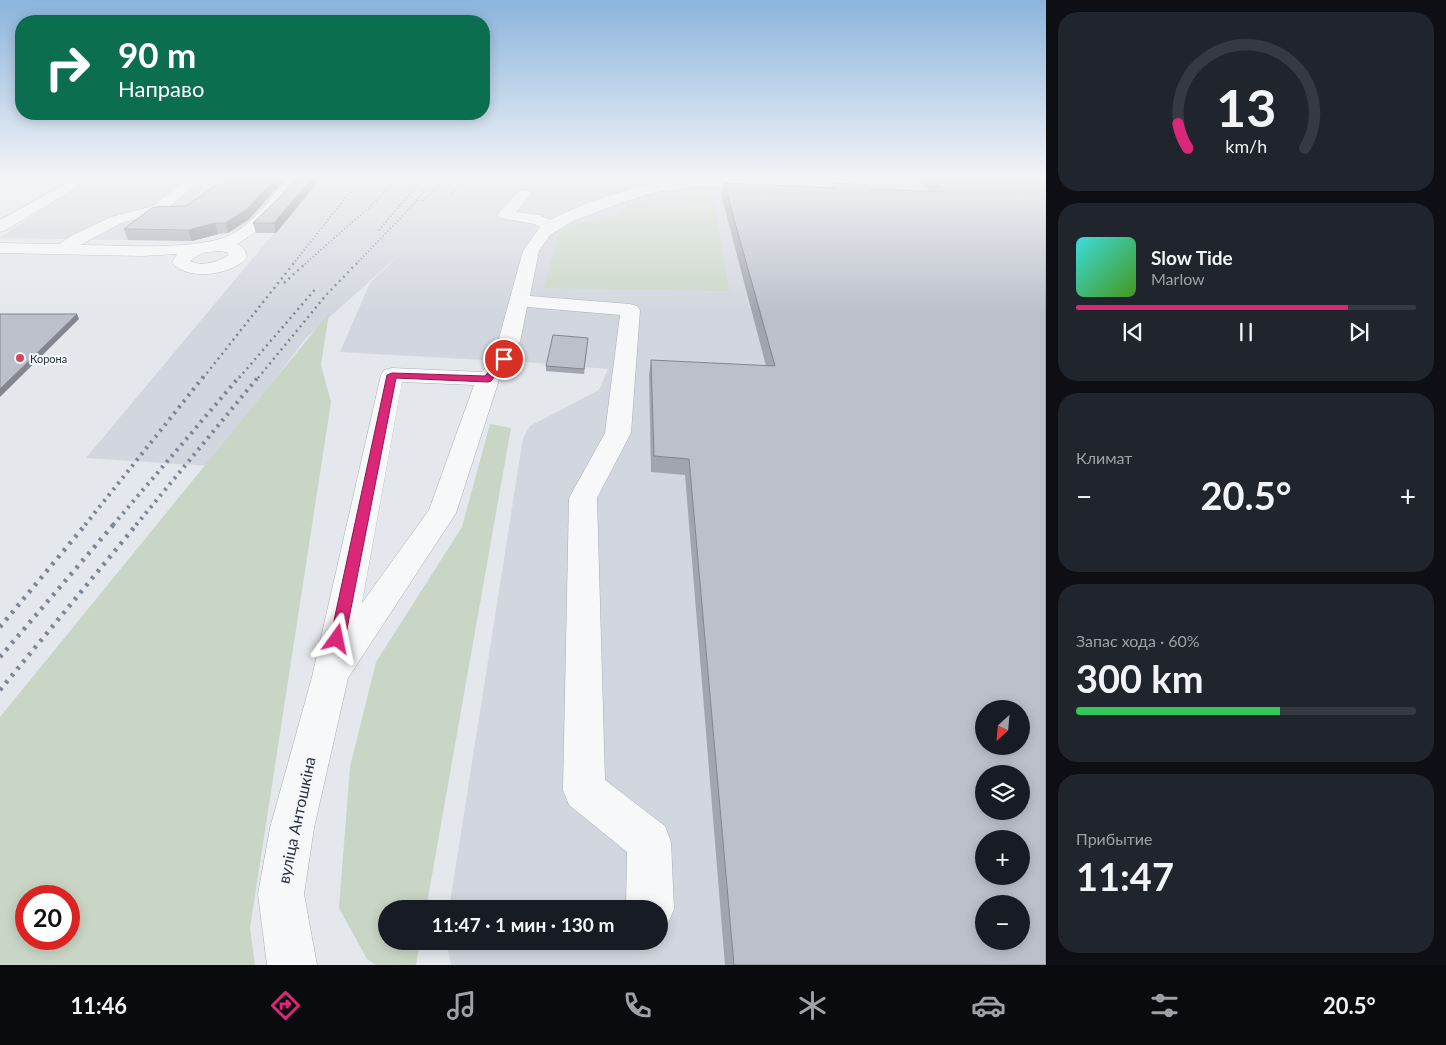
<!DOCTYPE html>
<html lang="ru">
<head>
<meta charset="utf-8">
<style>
	body { margin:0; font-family:Lato,sans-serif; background:#20242c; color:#f1f3f6; height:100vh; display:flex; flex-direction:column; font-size:19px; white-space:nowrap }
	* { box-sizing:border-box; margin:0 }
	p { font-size:16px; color:#9ea1a6 }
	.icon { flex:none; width:28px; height:28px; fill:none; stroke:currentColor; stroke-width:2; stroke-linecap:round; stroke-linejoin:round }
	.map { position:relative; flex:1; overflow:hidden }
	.side { display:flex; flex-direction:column; gap:12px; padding:12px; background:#0d0f14; width:400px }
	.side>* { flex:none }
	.guide { position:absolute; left:15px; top:15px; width:475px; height:105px; border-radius:20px; box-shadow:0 2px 12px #0003; background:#0b6e4f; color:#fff; overflow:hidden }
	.needle { width:32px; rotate:206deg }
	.fabs { position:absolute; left:975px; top:700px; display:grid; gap:10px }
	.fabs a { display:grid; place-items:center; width:55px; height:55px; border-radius:50%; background:#171b24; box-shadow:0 2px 12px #0003; font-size:25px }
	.speed { position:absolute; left:15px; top:885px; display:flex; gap:10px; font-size:25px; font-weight:700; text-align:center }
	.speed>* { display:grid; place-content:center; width:65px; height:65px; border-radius:50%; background:#171b24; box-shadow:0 2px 12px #0003; line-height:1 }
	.speed .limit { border:8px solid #d22; background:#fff; color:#111 }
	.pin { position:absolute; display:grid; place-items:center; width:42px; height:42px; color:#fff; margin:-21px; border:2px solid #fff; border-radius:50%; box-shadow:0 1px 5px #0007 }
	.me { position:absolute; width:55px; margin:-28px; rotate:12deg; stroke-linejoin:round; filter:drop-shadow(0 0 4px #0008) }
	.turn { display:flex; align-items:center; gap:18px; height:105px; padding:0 20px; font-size:22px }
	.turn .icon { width:65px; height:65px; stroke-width:2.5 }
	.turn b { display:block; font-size:35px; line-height:42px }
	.big { font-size:38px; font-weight:700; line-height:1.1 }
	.side .widget { flex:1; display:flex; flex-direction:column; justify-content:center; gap:8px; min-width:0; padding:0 18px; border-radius:20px; background:#20242c }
	.side .dial { align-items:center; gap:0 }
	.dial svg { height:130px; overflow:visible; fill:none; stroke:#363941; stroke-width:7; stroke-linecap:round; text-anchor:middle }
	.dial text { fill:#f1f3f6; stroke:none }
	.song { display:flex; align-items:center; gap:15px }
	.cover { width:60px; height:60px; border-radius:8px; background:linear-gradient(135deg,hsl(180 70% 55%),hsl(100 70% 35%)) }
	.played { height:5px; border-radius:2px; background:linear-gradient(90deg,#db2777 80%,#363941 80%) }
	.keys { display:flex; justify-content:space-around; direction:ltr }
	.heat { display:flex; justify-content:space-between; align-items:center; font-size:28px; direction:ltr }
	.charge { height:8px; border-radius:4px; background:linear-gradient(90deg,#34c759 60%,#363941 0) }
	.trip { position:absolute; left:378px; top:900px; width:290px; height:50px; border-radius:25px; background:#171b24; box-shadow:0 2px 12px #0003; font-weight:700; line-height:50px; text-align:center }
	.menu { display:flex; height:80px; justify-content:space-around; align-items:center; background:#090b0e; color:#9ea1a6 }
	.menu .icon { width:35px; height:35px }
	.menu .current { color:#db2777 }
	.menu b { font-size:22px; color:#f1f3f6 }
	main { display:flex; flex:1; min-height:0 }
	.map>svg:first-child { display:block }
	.built { fill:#d2d6de; fill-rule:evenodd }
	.green { fill:#c9d6c5; fill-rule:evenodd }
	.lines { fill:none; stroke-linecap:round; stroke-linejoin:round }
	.minor-casing { stroke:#a9aeb7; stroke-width:1 }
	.minor { fill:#f7f8fa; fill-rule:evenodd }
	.rail-far3 { stroke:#7d8696; stroke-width:2; stroke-dasharray:1 2.5; stroke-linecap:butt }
	.rail-far2 { stroke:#7d8696; stroke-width:2.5; stroke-dasharray:2 4; stroke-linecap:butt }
	.rail-far1 { stroke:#7d8696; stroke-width:4; stroke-dasharray:2.5 5; stroke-linecap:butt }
	.rail { stroke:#7d8696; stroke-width:4.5; stroke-dasharray:3 6; stroke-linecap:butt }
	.wall { fill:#a1a5ae }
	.shaded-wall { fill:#83868d }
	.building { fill:#bbc0ca; stroke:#83868d; fill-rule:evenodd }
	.route { fill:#db2777; stroke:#8e194d }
	.poi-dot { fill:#d1495b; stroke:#f4f6f9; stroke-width:2 }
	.labels { text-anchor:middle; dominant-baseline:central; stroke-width:4; stroke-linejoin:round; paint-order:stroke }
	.far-poi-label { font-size:11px; fill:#2b3445; stroke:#f4f6f9; text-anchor:start }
	.near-street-label { font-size:16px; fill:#2b3445; stroke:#f4f6f9 }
</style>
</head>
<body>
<main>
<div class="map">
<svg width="1046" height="965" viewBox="0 0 1046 965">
	<rect width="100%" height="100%" fill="#e4e7ec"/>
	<path class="built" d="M90,177H1046V965H451L446,941H659V909H449L523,438L530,426L599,390L608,369L585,367L584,374L546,371L547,364L524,362V359L490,358L484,360L340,352L370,283L407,248L305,339L210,466L86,458L274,233L239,230L192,241L0,238ZM984,709H1021V746H984ZM984,774H1021V811H984ZM984,839H1021V876H984ZM984,904H1021V941H984Z"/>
	<path class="green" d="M687,192H712L729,291L544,288L560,228L617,216L628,205L690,207Z
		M329,313L321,365L331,402L250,928L255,965H0V717ZM26,896H69V939H26Z
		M490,424L511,428L426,909H386V941H420L416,965H376L367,959L339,908L350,767L376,662L462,527Z"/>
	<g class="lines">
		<defs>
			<path id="minor" d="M189,177H204L163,212L121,223L80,245C118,245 205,252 236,232C257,218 272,196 289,177H303C285,202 264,229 237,244C244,247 245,250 247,257C234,275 186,282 172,262L177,254L141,256L0,253V243L59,244L71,236L111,217L153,206ZM217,251L226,252L229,255C218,262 202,267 190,261L202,253Z
				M835,177H848L850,179L845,188L840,189L699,186L656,192L623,202L573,221L550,235L539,251L530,296L630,304L637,306L640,310L631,433L597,498L605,780L665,826L671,842L674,909L667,926L659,929V909H626L627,852L569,805L563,790L569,498L605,433L620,315L527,307L520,342L516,346L509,348L502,346L498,342L523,251L540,227L535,224L500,218L497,215L519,191H529L531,194L516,212L539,215L550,220C593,198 649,181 697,178C742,175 790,180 835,181Z
				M70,181L75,182L77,185L75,188L6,230L0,232V220Z
				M505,352L513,354L516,359L499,380L456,513L348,678L314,828L304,894L317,965H267L258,894L270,828L312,677L381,375L384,370L392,368L482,372L497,354ZM402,382L474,385L429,510L362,603Z"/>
		</defs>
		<use href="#minor" class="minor-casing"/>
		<use href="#minor" class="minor"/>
		<path class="rail-far3" d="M730,177L733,195
			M452,193L468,177
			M422,201L450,177
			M379,230L424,177
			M293,264L362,177
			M305,264L375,202L398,177
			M356,264L411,207L435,177"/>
		<path class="rail-far2" d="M284,283L306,263
			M203,378L294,263
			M239,378L317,287
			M258,378L327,294L357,263"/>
		<path class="rail-far1" d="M85,525L204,376
			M113,525L240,376
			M136,525L259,376"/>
		<path class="rail" d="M0,627L86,524
			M0,657L114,524
			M0,690L137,524"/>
	</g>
	<path class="wall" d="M228,177H287L249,219L228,233L218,234L192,241L128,240L124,229L186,206Z
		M916,177H1046V965H725L685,475L651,472L649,375L651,360L766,366L721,194L724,183L832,188L833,183L870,189L929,191Z
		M280,197L276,233H256L253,223Z
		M588,338L584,374L546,371V366Z"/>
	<path class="shaded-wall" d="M277,177H287L249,219L228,233L225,223Z
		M313,177H322L276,233L274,223Z
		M215,223L218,234L192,241L188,230Z
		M77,314L79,319L0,397V389Z"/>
	<path class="building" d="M228,177H277L247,209L225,223H215L188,230L124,229L153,207L186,206Z
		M297,177H313L274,223H253L280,197Z
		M930,177H1046V965H734L689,459L654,456L651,360L775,366L724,183L836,188L833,183L867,185L870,189L945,192ZM984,709H1021V746H984ZM984,774H1021V811H984ZM984,839H1021V876H984ZM984,904H1021V941H984Z
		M0,314H77L0,389Z
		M553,335L588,338L584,369L546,366Z"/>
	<linearGradient id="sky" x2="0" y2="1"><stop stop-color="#8bb4dd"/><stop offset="0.57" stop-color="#f3f4f6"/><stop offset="1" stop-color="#f3f4f6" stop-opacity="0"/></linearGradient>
	<rect width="1046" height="312" fill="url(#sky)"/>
	<path class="route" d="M501,357H504L509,359L491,381L488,382L396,378L345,639L342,643L337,645L332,643L330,639L387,375L392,373L485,376Z"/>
	<circle class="poi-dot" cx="20" cy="358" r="5"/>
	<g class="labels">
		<g class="far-poi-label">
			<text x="30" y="358">Корона</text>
		</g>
		<g class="near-street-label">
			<text transform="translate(296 820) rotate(-78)">вуліца Антошкіна</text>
		</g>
	</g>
</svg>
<div class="fabs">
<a><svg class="needle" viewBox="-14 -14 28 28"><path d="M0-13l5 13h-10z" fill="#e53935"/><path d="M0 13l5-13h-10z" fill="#9ea1a6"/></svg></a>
<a><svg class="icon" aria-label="layers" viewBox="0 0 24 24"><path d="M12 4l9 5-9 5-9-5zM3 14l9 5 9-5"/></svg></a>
<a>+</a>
<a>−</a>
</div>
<div class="speed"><div class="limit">20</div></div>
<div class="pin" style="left:504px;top:359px;background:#d93025"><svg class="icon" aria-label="arrive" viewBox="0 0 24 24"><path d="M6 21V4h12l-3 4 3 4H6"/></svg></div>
<svg class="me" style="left:337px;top:639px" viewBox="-20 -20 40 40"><path d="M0-17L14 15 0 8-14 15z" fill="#db2777" stroke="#fff" stroke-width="4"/></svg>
<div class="trip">11:47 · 1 мин · 130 m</div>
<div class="guide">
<div class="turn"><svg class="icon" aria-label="right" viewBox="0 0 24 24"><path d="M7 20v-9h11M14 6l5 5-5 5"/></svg><div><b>90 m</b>Направо</div></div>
</div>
</div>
<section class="side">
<div class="widget dial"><svg viewBox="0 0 100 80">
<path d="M14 69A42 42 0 1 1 86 69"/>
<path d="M14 69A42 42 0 0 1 8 54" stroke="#db2777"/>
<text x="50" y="56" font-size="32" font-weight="700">13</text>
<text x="50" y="72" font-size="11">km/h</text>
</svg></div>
<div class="widget">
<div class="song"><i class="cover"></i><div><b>Slow Tide</b><p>Marlow</p></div></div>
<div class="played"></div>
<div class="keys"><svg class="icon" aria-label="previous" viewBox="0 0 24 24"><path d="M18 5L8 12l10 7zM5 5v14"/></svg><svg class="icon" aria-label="pause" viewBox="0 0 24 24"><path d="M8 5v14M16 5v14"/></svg><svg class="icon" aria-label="next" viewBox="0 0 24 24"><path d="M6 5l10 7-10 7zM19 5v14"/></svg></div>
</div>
<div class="widget"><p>Климат</p>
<div class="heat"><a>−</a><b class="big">20.5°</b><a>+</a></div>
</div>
<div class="widget"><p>Запас хода · 60%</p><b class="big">300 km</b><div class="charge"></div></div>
<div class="widget"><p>Прибытие</p><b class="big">11:47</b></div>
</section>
</main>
<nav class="menu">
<b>11:46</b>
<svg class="icon current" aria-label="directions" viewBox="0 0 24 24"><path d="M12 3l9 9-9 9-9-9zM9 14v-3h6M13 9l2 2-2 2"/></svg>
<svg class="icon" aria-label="music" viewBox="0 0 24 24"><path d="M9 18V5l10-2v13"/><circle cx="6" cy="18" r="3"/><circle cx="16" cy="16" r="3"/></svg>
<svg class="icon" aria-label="phone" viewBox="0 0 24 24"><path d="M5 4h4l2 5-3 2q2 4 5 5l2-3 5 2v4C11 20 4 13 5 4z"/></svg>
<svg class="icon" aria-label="climate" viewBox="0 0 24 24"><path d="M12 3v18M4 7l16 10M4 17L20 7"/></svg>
<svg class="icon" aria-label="car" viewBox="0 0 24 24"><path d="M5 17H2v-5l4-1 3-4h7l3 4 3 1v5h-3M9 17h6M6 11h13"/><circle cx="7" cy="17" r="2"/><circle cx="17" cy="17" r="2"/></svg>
<svg class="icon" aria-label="filters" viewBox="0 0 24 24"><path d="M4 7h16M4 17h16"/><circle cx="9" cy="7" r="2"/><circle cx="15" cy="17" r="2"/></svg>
<b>20.5°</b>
</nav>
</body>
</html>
